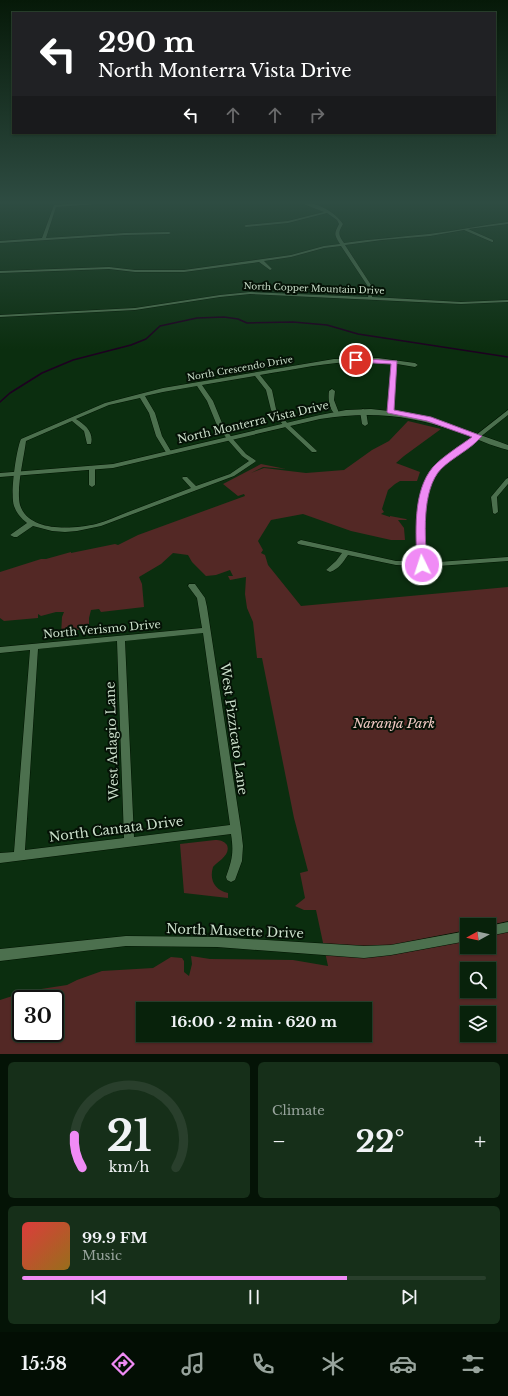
<!DOCTYPE html>
<html lang="en">
<head>
<meta charset="utf-8">
<style>
	body { margin:0; font-family:"Libre Baskerville",serif; background:#162f19; color:#f1f3f6; height:100vh; display:flex; flex-direction:column; font-size:15px; white-space:nowrap }
	* { box-sizing:border-box; margin:0 }
	p { font-size:13px; color:#98a49d }
	.icon { flex:none; width:22px; height:22px; fill:none; stroke:currentColor; stroke-width:2; stroke-linecap:round; stroke-linejoin:round }
	.map { position:relative; height:1054px; overflow:hidden }
	.panel { display:flex; flex-direction:column; gap:8px; padding:8px; background:#041306; flex:1 }
	.panel>* { flex:none }
	.hud { position:absolute; left:12px; top:12px; width:484px; height:122px; border-radius:0px; box-shadow:0 1px 3px #0004,0 0 0 1px #293f2c; background:#202124; color:#fff; overflow:hidden }
	.needle { width:26px; rotate:262deg }
	.buttons { position:absolute; left:460px; top:918px; display:grid; gap:8px }
	.buttons a { display:grid; place-items:center; width:36px; height:36px; border-radius:0px; background:#08220b; box-shadow:0 1px 3px #0004,0 0 0 1px #293f2c; font-size:20px }
	.speed { position:absolute; left:12px; top:990px; display:flex; gap:8px; font-size:20px; font-weight:700; text-align:center }
	.speed>* { display:grid; place-content:center; width:52px; height:52px; border-radius:50%; background:#08220b; box-shadow:0 1px 3px #0004,0 0 0 1px #293f2c; line-height:1 }
	.speed .limit { border:2px solid #111; border-radius:6px; background:#fff; color:#111 }
	.pin { position:absolute; display:grid; place-items:center; width:34px; height:34px; color:#fff; margin:-17px; border:2px solid #fff; border-radius:50%; box-shadow:0 1px 4px #0007 }
	.me { position:absolute; width:44px; margin:-22px; rotate:356deg; stroke-linejoin:round; filter:drop-shadow(0 0 3px #0008) }
	.turn { display:flex; align-items:center; gap:14px; height:84px; padding:0 20px; font-size:18px }
	.turn .icon { width:52px; height:52px; stroke-width:2.5 }
	.turn b { display:block; font-size:28px; line-height:34px }
	.lanes { display:flex; align-items:center; height:38px; padding:0 20px; background:#0003; justify-content:center; gap:20px; direction:ltr }
	.lanes .off { opacity:.35 }
	.big { font-size:30px; font-weight:700; line-height:1.1 }
	.panel .widget { flex:1; display:flex; flex-direction:column; justify-content:center; gap:6px; min-width:0; padding:0 14px; border-radius:6px; background:#162f19 }
	.panel .dial { align-items:center; gap:0 }
	.dial svg { height:104px; overflow:visible; fill:none; stroke:#293f2c; stroke-width:7; stroke-linecap:round; text-anchor:middle }
	.dial text { fill:#f1f3f6; stroke:none }
	.song { display:flex; align-items:center; gap:12px }
	.cover { width:48px; height:48px; border-radius:6px; background:linear-gradient(135deg,hsl(0 70% 55%),hsl(40 70% 35%)) }
	.played { height:4px; border-radius:2px; background:linear-gradient(90deg,#f08bf5 70%,#293f2c 70%) }
	.keys { display:flex; justify-content:space-around; direction:ltr }
	.heat { display:flex; justify-content:space-between; align-items:center; font-size:22px; direction:ltr }
	.panel .tiles { flex:1; display:grid; gap:8px; grid-template-columns:1fr 1fr }
	.widget:last-child { grid-column:span 2 }
	.trip { position:absolute; left:136px; top:1002px; width:236px; height:40px; border-radius:0px; background:#08220b; box-shadow:0 1px 3px #0004,0 0 0 1px #293f2c; font-weight:700; line-height:40px; text-align:center }
	.menu { display:flex; height:64px; justify-content:space-around; align-items:center; background:#030e04; color:#98a49d }
	.menu .icon { width:28px; height:28px }
	.menu .current { color:#f08bf5 }
	.menu b { font-size:18px; color:#f1f3f6 }
	.map>svg:first-child { display:block }
	.green { fill:#532825; fill-rule:evenodd }
	.lines { fill:none; stroke-linecap:round; stroke-linejoin:round }
	.stream { stroke:#1d0020; stroke-width:1.5 }
	.minor-casing { stroke:#001401; stroke-width:1 }
	.tertiary-casing { stroke:#001401; stroke-width:1 }
	.minor { fill:#4c704e; fill-rule:evenodd }
	.tertiary { fill:#4c704e; fill-rule:evenodd }
	.route { fill:#f08bf5; stroke:#9c5a9f }
	.labels { text-anchor:middle; dominant-baseline:central; stroke-width:4; stroke-linejoin:round; paint-order:stroke }
	.far-street-label { font-size:9px; fill:#cbdfcb; stroke:#051206 }
	.street-label { font-size:11px; fill:#cbdfcb; stroke:#051206 }
	.near-park-label { font-size:13px; font-style:italic; fill:#f2cac5; stroke:#051206 }
	.near-street-label { font-size:13px; fill:#cbdfcb; stroke:#051206 }
</style>
</head>
<body>
<div class="map">
<svg width="508" height="1054" viewBox="0 0 508 1054">
	<rect width="100%" height="100%" fill="#0b2e0f"/>
	<path class="green" d="M408,421L441,429L404,456L396,463L420,472L417,481H400L395,484L388,490L382,509L384,512L381,514L390,517V516L406,519L407,520H398L404,528L405,540H391L351,531L303,514L271,520L258,541L263,550L261,553L265,555L268,565L301,606L508,587V1054H0V1000L28,991L67,985L77,980L102,971L153,968L171,957L182,958L184,961V972L189,976L192,964L191,956L210,959L293,960L328,966L316,910H304L295,906L305,898L300,873L308,871L294,818L262,658H257L253,622L247,608L245,594L246,577L230,580L228,576H233L230,570L216,575L206,576L192,562L188,555L173,553L161,564L139,577L142,584L144,607L101,612L99,609L91,610L89,618V629L76,630L65,635H61L62,617L64,612H56L41,616L38,614V618L4,621L0,618V572L41,559H46L71,552V553L115,544L118,545L138,535L245,496L244,494L238,496L223,484L261,464L286,469L263,467L251,473L264,468L306,473L344,470L372,450L389,441ZM467,925H489V947H467ZM467,969H489V991H467ZM21,999H55V1033H21ZM143,1009H365V1035H143ZM467,1013H489V1035H467Z
		M215,840C220,840 224,841 227,845C231,855 218,861 213,867C209,880 215,890 228,893V898L184,893L180,844Z"/>
	<g class="lines">
		<path class="stream" d="M0,402L10,393L42,373L73,360L131,345L146,339L160,326L197,318L224,317L238,319L247,323L293,322L327,325L358,334L508,357"/>
		<defs>
			<path id="minor" d="M115,201H140L56,207L46,238L125,233L169,232L171,233L169,234L125,235L0,243V241L42,238L54,205Z
				M296,201C313,201 334,210 343,224C338,233 338,234 344,243C372,239 401,237 429,234C456,231 482,225 508,222V224L468,229L493,240V242H492L464,230L430,236L382,240L345,245L371,285L373,289L372,297L461,302L508,300V302L461,304L250,294L220,297L135,310L0,317V315L135,308L220,295L250,292L368,297L369,289L367,285L341,246L324,248L291,257L264,261L272,269L270,270L259,262L184,272H135L109,269L0,273V271L109,267L135,270H184L291,255L324,246L340,244C334,234 334,234 339,224L337,220L327,213L288,223L246,227L244,226L246,225L288,221L324,212Z
				M378,358L415,363L418,365L415,367L397,364L393,413L391,414L388,412L392,364C348,357 304,368 260,375L272,390L276,409L288,424L316,450L317,451L316,452H312L284,426L271,410L266,390L255,376L202,385L213,401L222,423L232,438L246,454L255,460L256,461L255,462L234,476L101,526L77,531L65,532L52,531L33,526L17,537H14L10,535L27,523C21,518 17,514 14,506C10,495 16,450 21,439L105,403L163,388L334,359ZM197,386L207,401L216,423L227,439L242,456L249,461L230,474L196,486L187,477H183L182,478L191,488C170,496 149,504 128,512C117,516 107,521 96,524C74,529 29,533 20,505C16,488 24,458 26,441L72,421L84,431L87,444H91C94,433 86,425 76,419L109,405L140,398L149,413L156,436L167,454H171L172,453L162,436L155,413L145,396L163,392Z
				M332,389L335,391L334,400L339,413L336,415C329,410 328,399 329,391Z
				M363,409L366,411L368,424L365,426L362,424L360,411Z
				M508,410V415L440,469L429,487L423,524L426,561L438,562L508,557V561L438,566H425L422,567L419,566L396,565L348,555C343,562 339,569 330,572L326,570L336,561L342,553L298,544L297,542L301,540L396,561H418L417,524L423,487L434,468Z
				M92,466L95,468V485L92,487L89,485V468Z
				M508,478V484L497,497L498,512L495,514L493,513L491,497L506,479Z
				M189,584H195L205,598L207,607L241,829L243,846L242,861L235,880L231,882L227,880L226,877C232,860 234,853 231,834L0,863V853L14,852L30,650L0,653V647L202,628L197,598L188,586ZM203,633L230,825L134,837L125,641ZM117,641L124,838L25,850L38,649Z
				M508,922V932L489,936V926Z
				M467,931V941L391,955L364,958L217,947L126,946L0,961V949L126,936L217,937L364,946L391,945Z"/>
			<path id="tertiary" d="M371,409C420,413 462,428 508,445V450C491,446 475,438 459,432C409,415 372,411 320,419L113,468L0,477V473L113,464L320,415L346,410Z"/>
		</defs>
		<use href="#minor" class="minor-casing"/>
		<use href="#tertiary" class="tertiary-casing"/>
		<use href="#minor" class="minor"/>
		<use href="#tertiary" class="tertiary"/>
	</g>
	<linearGradient id="sky" x2="0" y2="1"><stop stop-color="#061908"/><stop offset="0.58" stop-color="#2e4c42"/><stop offset="1" stop-color="#2e4c42" stop-opacity="0"/></linearGradient>
	<rect width="508" height="349" fill="url(#sky)"/>
	<path class="route" d="M354,358L397,361L394,410L431,417L482,436C470,450 453,457 441,469C421,490 425,538 427,565L426,567L422,568L417,565C416,534 412,492 433,467C442,457 461,445 472,437L427,421L388,413L387,412L391,364L356,362L354,361Z"/>
	<g class="labels">
		<g class="far-street-label">
			<text transform="translate(314 288) rotate(2)">North Copper Mountain Drive</text>
			<text transform="translate(240 368) rotate(-10)">North Crescendo Drive</text>
		</g>
		<g class="street-label">
			<text transform="translate(253 422) rotate(-13)">North Monterra Vista Drive</text>
			<text transform="translate(102 629) rotate(-5)">North Verismo Drive</text>
		</g>
		<g class="near-park-label">
			<text x="394" y="723">Naranja Park</text>
		</g>
		<g class="near-street-label">
			<text transform="translate(234 729) rotate(82)">West Pizzicato Lane</text>
			<text transform="translate(112 741) rotate(-92)">West Adagio Lane</text>
			<text transform="translate(116 829) rotate(-7)">North Cantata Drive</text>
			<text transform="translate(235 931) rotate(2)">North Musette Drive</text>
		</g>
	</g>
</svg>
<div class="buttons">
<a><svg class="needle" viewBox="-14 -14 28 28"><path d="M0-13l5 13h-10z" fill="#e53935"/><path d="M0 13l5-13h-10z" fill="#98a49d"/></svg></a>
<a><svg class="icon" aria-label="search" viewBox="0 0 24 24"><circle cx="10" cy="10" r="6"/><path d="M15 15l6 6"/></svg></a>
<a><svg class="icon" aria-label="layers" viewBox="0 0 24 24"><path d="M12 4l9 5-9 5-9-5zM3 14l9 5 9-5"/></svg></a>
</div>
<div class="speed"><div class="limit">30</div></div>
<div class="pin" style="left:356px;top:360px;background:#d93025"><svg class="icon" aria-label="arrive" viewBox="0 0 24 24"><path d="M6 21V4h12l-3 4 3 4H6"/></svg></div>
<svg class="me" style="left:422px;top:565px" viewBox="-20 -20 40 40"><circle r="17" fill="#f08bf5" stroke="#fff" stroke-width="3"/><path d="M0-11L8 9 0 5-8 9z" fill="#fff"/></svg>
<div class="trip">16:00 · 2 min · 620 m</div>
<div class="hud">
<div class="turn"><svg class="icon" aria-label="left" viewBox="0 0 24 24"><path d="M17 20v-9H6M10 6l-5 5 5 5"/></svg><div><b>290 m</b>North Monterra Vista Drive</div></div>
<div class="lanes"><svg class="icon" aria-label="left" viewBox="0 0 24 24"><path d="M17 20v-9H6M10 6l-5 5 5 5"/></svg><svg class="icon off" aria-label="ahead" viewBox="0 0 24 24"><path d="M12 20V5M6 11l6-6 6 6"/></svg><svg class="icon off" aria-label="ahead" viewBox="0 0 24 24"><path d="M12 20V5M6 11l6-6 6 6"/></svg><svg class="icon off" aria-label="right" viewBox="0 0 24 24"><path d="M7 20v-9h11M14 6l5 5-5 5"/></svg></div>
</div>
</div>
<section class="panel">
<div class="tiles">
<div class="widget dial"><svg viewBox="0 0 100 80">
<path d="M14 69A42 42 0 1 1 86 69"/>
<path d="M14 69A42 42 0 0 1 8 44" stroke="#f08bf5"/>
<text x="50" y="56" font-size="32" font-weight="700">21</text>
<text x="50" y="72" font-size="11">km/h</text>
</svg></div>
<div class="widget"><p>Climate</p>
<div class="heat"><a>−</a><b class="big">22°</b><a>+</a></div>
</div>
<div class="widget">
<div class="song"><i class="cover"></i><div><b>99.9 FM</b><p>Music</p></div></div>
<div class="played"></div>
<div class="keys"><svg class="icon" aria-label="previous" viewBox="0 0 24 24"><path d="M18 5L8 12l10 7zM5 5v14"/></svg><svg class="icon" aria-label="pause" viewBox="0 0 24 24"><path d="M8 5v14M16 5v14"/></svg><svg class="icon" aria-label="next" viewBox="0 0 24 24"><path d="M6 5l10 7-10 7zM19 5v14"/></svg></div>
</div>
</div>
</section>
<nav class="menu">
<b>15:58</b>
<svg class="icon current" aria-label="directions" viewBox="0 0 24 24"><path d="M12 3l9 9-9 9-9-9zM9 14v-3h6M13 9l2 2-2 2"/></svg>
<svg class="icon" aria-label="music" viewBox="0 0 24 24"><path d="M9 18V5l10-2v13"/><circle cx="6" cy="18" r="3"/><circle cx="16" cy="16" r="3"/></svg>
<svg class="icon" aria-label="phone" viewBox="0 0 24 24"><path d="M5 4h4l2 5-3 2q2 4 5 5l2-3 5 2v4C11 20 4 13 5 4z"/></svg>
<svg class="icon" aria-label="climate" viewBox="0 0 24 24"><path d="M12 3v18M4 7l16 10M4 17L20 7"/></svg>
<svg class="icon" aria-label="car" viewBox="0 0 24 24"><path d="M5 17H2v-5l4-1 3-4h7l3 4 3 1v5h-3M9 17h6M6 11h13"/><circle cx="7" cy="17" r="2"/><circle cx="17" cy="17" r="2"/></svg>
<svg class="icon" aria-label="filters" viewBox="0 0 24 24"><path d="M4 7h16M4 17h16"/><circle cx="9" cy="7" r="2"/><circle cx="15" cy="17" r="2"/></svg>
</nav>
</body>
</html>
